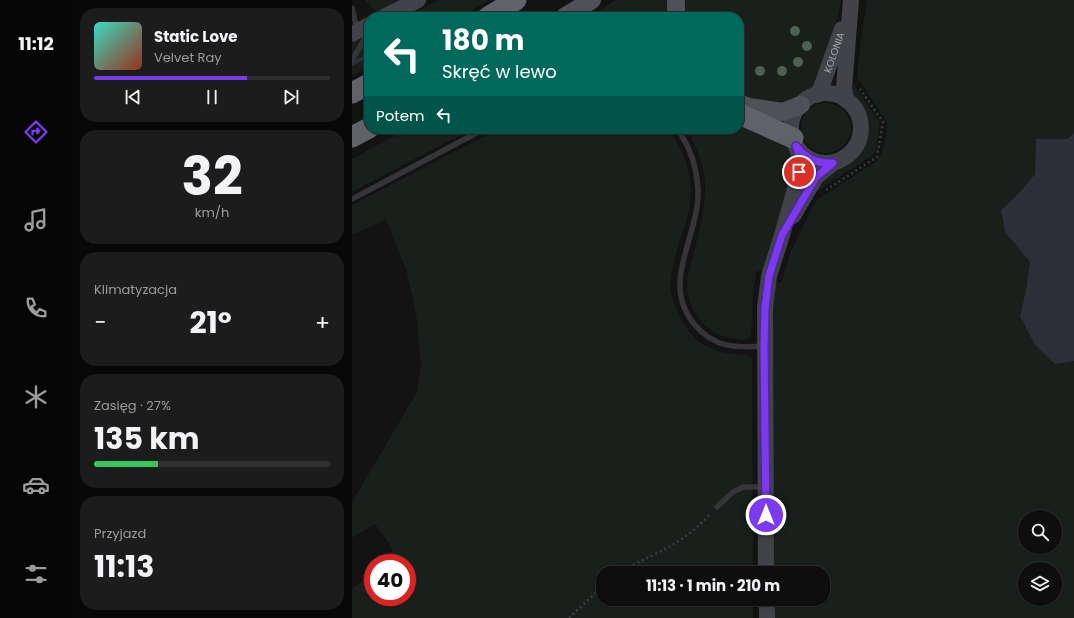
<!DOCTYPE html>
<html lang="pl">
<head>
<meta charset="utf-8">
<style>
	body { margin:0; font-family:Poppins,sans-serif; background:#1c1c1d; color:#f1f3f6; height:100vh; display:flex; flex-direction:column; font-size:15px; white-space:nowrap }
	* { box-sizing:border-box; margin:0 }
	p { font-size:13px; color:#9b9c9e }
	.icon { flex:none; width:22px; height:22px; fill:none; stroke:currentColor; stroke-width:2; stroke-linecap:round; stroke-linejoin:round }
	.map { position:relative; flex:1; overflow:hidden }
	.drawer { display:flex; flex-direction:column; gap:8px; padding:8px; background:#080808; width:280px }
	.drawer>* { flex:none }
	.banner { position:absolute; left:12px; top:12px; width:380px; height:122px; border-radius:16px; box-shadow:0 1px 3px #0004,0 0 0 1px #2e2e2f; background:#00695c; color:#fff; overflow:hidden }
	.controls { position:absolute; left:666px; top:510px; display:grid; gap:8px }
	.controls a { display:grid; place-items:center; width:44px; height:44px; border-radius:50%; background:#0e0e0f; box-shadow:0 1px 3px #0004,0 0 0 1px #2e2e2f; font-size:20px }
	.speed { position:absolute; left:12px; top:554px; display:flex; gap:8px; font-size:20px; font-weight:700; text-align:center }
	.speed>* { display:grid; place-content:center; width:52px; height:52px; border-radius:50%; background:#0e0e0f; box-shadow:0 1px 3px #0004,0 0 0 1px #2e2e2f; line-height:1 }
	.speed .limit { border:6px solid #d22; background:#fff; color:#111 }
	.pin { position:absolute; display:grid; place-items:center; width:34px; height:34px; color:#fff; margin:-17px; border:2px solid #fff; border-radius:50%; box-shadow:0 1px 4px #0007 }
	.me { position:absolute; width:44px; margin:-22px; rotate:0deg; stroke-linejoin:round; filter:drop-shadow(0 0 3px #0008) }
	.turn { display:flex; align-items:center; gap:14px; height:84px; padding:0 12px; font-size:18px }
	.turn .icon { width:52px; height:52px; stroke-width:2.5 }
	.turn b { display:block; font-size:28px; line-height:34px }
	.then { display:flex; align-items:center; height:38px; padding:0 12px; background:#0003; gap:8px; font-size:15px }
	.big { font-size:30px; font-weight:700; line-height:1.1 }
	.drawer .widget { flex:1; display:flex; flex-direction:column; justify-content:center; gap:6px; min-width:0; padding:0 14px; border-radius:16px; background:#1c1c1d }
	.drawer .dial { align-items:center; gap:0 }
	.dial b { font-size:52px; line-height:1 }
	.song { display:flex; align-items:center; gap:12px }
	.cover { width:48px; height:48px; border-radius:6px; background:linear-gradient(135deg,hsl(170 70% 55%),hsl(10 70% 35%)) }
	.played { height:4px; border-radius:2px; background:linear-gradient(90deg,#7c3aed 65%,#2e2e2f 65%) }
	.keys { display:flex; justify-content:space-around; direction:ltr }
	.heat { display:flex; justify-content:space-between; align-items:center; font-size:22px; direction:ltr }
	.charge { height:6px; border-radius:3px; background:linear-gradient(90deg,#34c759 27%,#2e2e2f 0) }
	.trip { position:absolute; left:244px; top:566px; width:234px; height:40px; border-radius:16px; background:#0e0e0f; box-shadow:0 1px 3px #0004,0 0 0 1px #2e2e2f; font-weight:700; line-height:40px; text-align:center }
	main { display:flex; flex:1; min-height:0 }
	.menu { display:flex; flex-direction:column; width:72px; justify-content:space-around; align-items:center; background:#060606; color:#9b9c9e }
	.menu .icon { width:28px; height:28px }
	.menu .active { color:#7c3aed }
	.menu b { font-size:18px; color:#f1f3f6 }
	.map>svg:first-child { display:block }
	.green { fill:#191f1b; fill-rule:evenodd }
	.water { fill:#2a3038 }
	.lines { fill:none; stroke-linecap:round; stroke-linejoin:round }
	.stream { stroke:#2a3038; stroke-width:4 }
	.path { stroke:#3a3b40; stroke-width:2.5; stroke-dasharray:2 3; stroke-linecap:butt }
	.lane { stroke:#343439; stroke-width:5.5 }
	.secondary { stroke:#424349; stroke-width:16 }
	.primary { stroke:#505158; stroke-width:18 }
	.highway { stroke:#60626a; stroke-width:21 }
	.tree { fill:#4d6051 }
	.route-casing { stroke:#51269a; stroke-width:10 }
	.route { stroke:#7c3aed; stroke-width:7 }
	.labels { text-anchor:middle; dominant-baseline:central; stroke-width:4; stroke-linejoin:round; paint-order:stroke }
	.street-label { font-size:10px; fill:#a5a8b4; stroke:#0e0e0f }
</style>
</head>
<body>
<main>
<nav class="menu">
<b>11:12</b>
<svg class="icon active" aria-label="directions" viewBox="0 0 24 24"><path d="M12 3l9 9-9 9-9-9zM9 14v-3h6M13 9l2 2-2 2"/></svg>
<svg class="icon" aria-label="music" viewBox="0 0 24 24"><path d="M9 18V5l10-2v13"/><circle cx="6" cy="18" r="3"/><circle cx="16" cy="16" r="3"/></svg>
<svg class="icon" aria-label="phone" viewBox="0 0 24 24"><path d="M5 4h4l2 5-3 2q2 4 5 5l2-3 5 2v4C11 20 4 13 5 4z"/></svg>
<svg class="icon" aria-label="climate" viewBox="0 0 24 24"><path d="M12 3v18M4 7l16 10M4 17L20 7"/></svg>
<svg class="icon" aria-label="car" viewBox="0 0 24 24"><path d="M5 17H2v-5l4-1 3-4h7l3 4 3 1v5h-3M9 17h6M6 11h13"/><circle cx="7" cy="17" r="2"/><circle cx="17" cy="17" r="2"/></svg>
<svg class="icon" aria-label="filters" viewBox="0 0 24 24"><path d="M4 7h16M4 17h16"/><circle cx="9" cy="7" r="2"/><circle cx="15" cy="17" r="2"/></svg>
</nav>
<section class="drawer">
<div class="widget">
<div class="song"><i class="cover"></i><div><b>Static Love</b><p>Velvet Ray</p></div></div>
<div class="played"></div>
<div class="keys"><svg class="icon" aria-label="previous" viewBox="0 0 24 24"><path d="M18 5L8 12l10 7zM5 5v14"/></svg><svg class="icon" aria-label="pause" viewBox="0 0 24 24"><path d="M8 5v14M16 5v14"/></svg><svg class="icon" aria-label="next" viewBox="0 0 24 24"><path d="M6 5l10 7-10 7zM19 5v14"/></svg></div>
</div>
<div class="widget dial"><b>32</b><p>km/h</p></div>
<div class="widget"><p>Klimatyzacja</p>
<div class="heat"><a>−</a><b class="big">21°</b><a>+</a></div>
</div>
<div class="widget"><p>Zasięg · 27%</p><b class="big">135 km</b><div class="charge"></div></div>
<div class="widget"><p>Przyjazd</p><b class="big">11:13</b></div>
</section>
<div class="map">
<svg width="722" height="618" viewBox="0 0 722 618">
	<rect width="100%" height="100%" fill="#131314"/>
	<path class="green" d="M13,0H50L25,13Z
		M87,0H138L107,17H53Z
		M264,0H315L314,17H237Z
		M334,0H489L479,48L465,85L451,92L439,101L421,104L387,95V17H332Z
		M515,0H722V133L715,139H684L683,174L665,195L649,210L653,232L678,262L674,290L668,316L703,364L722,361V618H421V599H471V573H421L419,314L422,282L429,283L439,251L462,204L466,199L523,162C533,154 533,137 535,125L534,121L505,77L510,32ZM673,517H703V547H673ZM673,569H703V599H673Z
		M17,35V67L0,76V43Z
		M498,83L501,84L527,121L528,125L523,152L520,156L459,195C464,188 470,178 476,173C480,169 488,169 493,167C511,158 520,137 516,118C512,104 500,97 498,83Z
		M449 128a25 25 0 1 1 50 0a25 25 0 1 1-50 0Z
		M387,121L434,142L443,163L412,272L404,271L401,294L399,337C388,342 375,339 364,333C347,323 335,306 335,286C335,276 339,265 341,256C347,233 353,210 353,186C353,168 344,144 334,129H387Z
		M55,129H120L0,192V159Z
		M146,129H316C331,148 341,175 339,200C335,228 316,265 319,291C321,301 325,311 329,320C334,327 339,336 346,341C353,346 365,352 374,353C385,355 388,352 400,358L401,573H251V599H401V618H0V589L21,572V597H55V563H33L36,561L41,549L23,524L0,538V502L65,392L69,366L64,313L54,269L34,220L0,235V205Z"/>
	<path class="water" d="M722,133V361L703,364L683,345L668,316L674,290L678,262L653,232L649,210L665,195L683,174L684,139H715Z"/>
	<g class="lines">
		<path class="stream" d="M0,64L17,55"/>
		<path class="path" d="M474,190L525,157L531,122L508,89
			M268,573L275,568C308,551 334,542 359,513
			M217,618L251,586"/>
		<path class="lane" d="M0,8L5,29
			M0,60L17,32
			M325,129C338,146 345,169 346,191C347,238 307,283 343,325C362,348 385,348 412,346
			M0,199L132,129
			M365,507L381,492L391,487H411"/>
		<g class="secondary">
			<path d="M32,17L66,0"/>
			<path d="M0,34L17,25"/>
			<circle cx="474" cy="128" r="35"/>
			<path id="s1" d="M465,95L469,88L490,29"/>
			<path d="M494,100L492,88L499,0"/>
			<path d="M441,216L464,177L481,163"/>
			<path d="M414,573L413,308L417,276L430,235L445,182L449,161L444,146"/>
			<path d="M415,599V618"/>
		</g>
		<path class="primary" d="M212,17L240,0
			M324,17V0
			M387,103L397,107L431,112L449,105"/>
		<path class="highway" d="M136,17L164,0
			M0,93L17,84
			M387,114L441,138
			M0,137L17,128"/>
	</g>
	<g class="tree">
		<circle cx="443" cy="31" r="5"/>
		<circle cx="455" cy="46" r="5"/>
		<circle cx="446" cy="62" r="5"/>
		<circle cx="408" cy="71" r="5"/>
		<circle cx="430" cy="71" r="5"/>
	</g>
	<g class="lines">
		<defs>
			<path id="route" d="M414,515L412,346L413,308L417,276L430,235L464,177L481,163C465,164 454,159 444,146L449,161L447,172"/>
		</defs>
		<use href="#route" class="route-casing"/>
		<use href="#route" class="route"/>
	</g>
	<g class="labels">
		<g class="street-label">
			<text stroke="none"><textPath href="#s1" startOffset="46">KOLONIA</textPath></text>
		</g>
	</g>
</svg>
<div class="controls">
<a><svg class="icon" aria-label="search" viewBox="0 0 24 24"><circle cx="10" cy="10" r="6"/><path d="M15 15l6 6"/></svg></a>
<a><svg class="icon" aria-label="layers" viewBox="0 0 24 24"><path d="M12 4l9 5-9 5-9-5zM3 14l9 5 9-5"/></svg></a>
</div>
<div class="speed"><div class="limit">40</div></div>
<div class="pin" style="left:447px;top:172px;background:#d93025"><svg class="icon" aria-label="arrive" viewBox="0 0 24 24"><path d="M6 21V4h12l-3 4 3 4H6"/></svg></div>
<svg class="me" style="left:414px;top:515px" viewBox="-20 -20 40 40"><circle r="17" fill="#7c3aed" stroke="#fff" stroke-width="3"/><path d="M0-11L8 9 0 5-8 9z" fill="#fff"/></svg>
<div class="trip">11:13 · 1 min · 210 m</div>
<div class="banner">
<div class="turn"><svg class="icon" aria-label="left" viewBox="0 0 24 24"><path d="M17 20v-9H6M10 6l-5 5 5 5"/></svg><div><b>180 m</b>Skręć w lewo</div></div>
<div class="then">Potem<svg class="icon" aria-label="left" viewBox="0 0 24 24"><path d="M17 20v-9H6M10 6l-5 5 5 5"/></svg></div>
</div>
</div>
</main>
</body>
</html>
